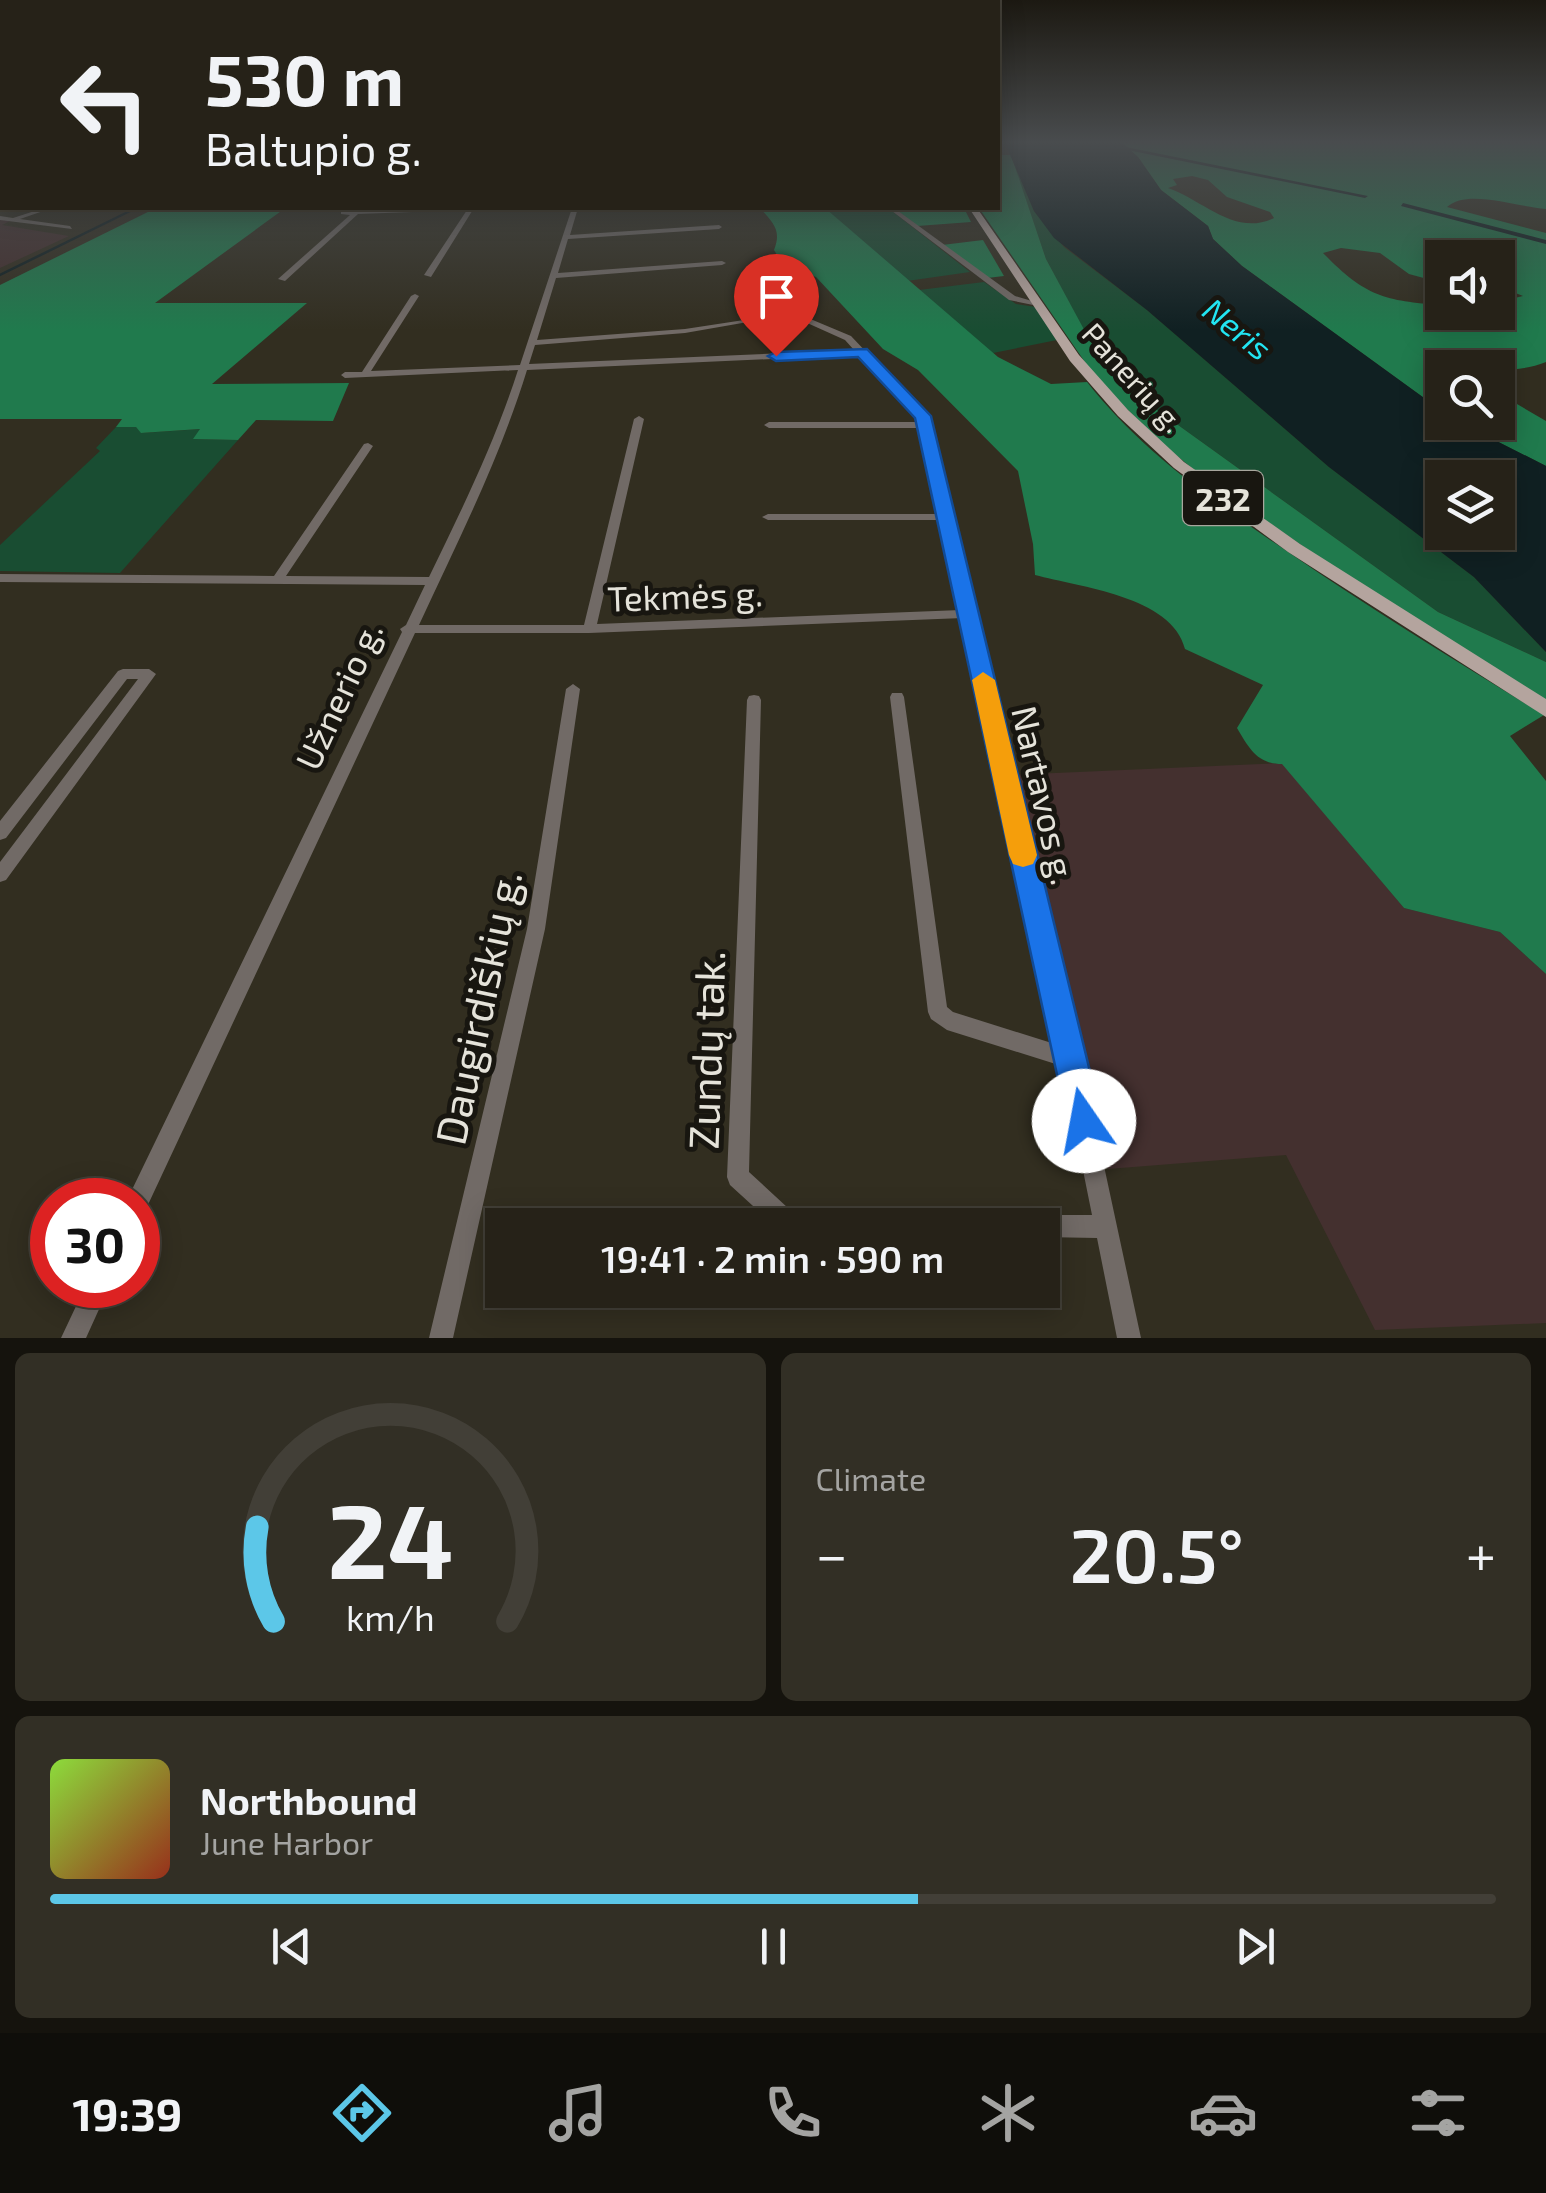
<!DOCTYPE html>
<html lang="en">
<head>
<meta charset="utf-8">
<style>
	body { margin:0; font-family:"Exo 2",sans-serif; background:#322f25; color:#f1f3f6; height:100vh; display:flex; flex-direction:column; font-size:38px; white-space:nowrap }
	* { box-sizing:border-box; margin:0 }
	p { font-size:32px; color:#a4a4a2 }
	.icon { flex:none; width:55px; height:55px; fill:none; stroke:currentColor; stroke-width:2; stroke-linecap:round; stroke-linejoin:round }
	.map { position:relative; height:1338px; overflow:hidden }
	.sheet { display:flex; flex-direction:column; gap:15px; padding:15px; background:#15130d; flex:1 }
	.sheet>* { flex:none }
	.top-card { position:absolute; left:0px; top:0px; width:1000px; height:210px; box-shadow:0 5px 25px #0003,0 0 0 2px #423f37; background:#262218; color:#f1f3f6; overflow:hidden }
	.controls { position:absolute; left:1425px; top:240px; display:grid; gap:20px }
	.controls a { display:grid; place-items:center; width:90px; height:90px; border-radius:0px; background:#262218; box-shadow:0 5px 25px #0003,0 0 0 2px #423f37; font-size:50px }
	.speed { position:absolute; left:30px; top:1178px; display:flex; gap:20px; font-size:50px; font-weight:700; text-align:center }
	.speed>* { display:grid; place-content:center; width:130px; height:130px; border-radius:50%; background:#262218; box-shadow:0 5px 25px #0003,0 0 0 2px #423f37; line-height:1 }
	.speed .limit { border:15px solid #d22; background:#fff; color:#111 }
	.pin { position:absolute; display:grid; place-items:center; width:85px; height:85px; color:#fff; margin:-102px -42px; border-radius:50% 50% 50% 0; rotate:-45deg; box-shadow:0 0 10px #0007 }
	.pin .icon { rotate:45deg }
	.me { position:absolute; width:110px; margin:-55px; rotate:348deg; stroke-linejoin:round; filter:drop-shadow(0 0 8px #0008) }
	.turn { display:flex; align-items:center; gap:35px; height:210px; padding:0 40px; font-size:45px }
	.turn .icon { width:130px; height:130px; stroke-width:2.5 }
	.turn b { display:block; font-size:70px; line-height:85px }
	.big { font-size:75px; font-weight:600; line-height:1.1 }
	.sheet .tile { flex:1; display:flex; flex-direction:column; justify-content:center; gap:15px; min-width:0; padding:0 35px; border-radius:15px; background:#322f25 }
	.sheet .dial { align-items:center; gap:0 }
	.dial svg { height:260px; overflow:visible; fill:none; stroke:#423f37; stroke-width:7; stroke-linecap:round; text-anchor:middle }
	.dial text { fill:#f1f3f6; stroke:none }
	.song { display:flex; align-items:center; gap:30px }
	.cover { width:120px; height:120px; border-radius:15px; background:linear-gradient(135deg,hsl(90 70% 55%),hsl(10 70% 35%)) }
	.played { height:10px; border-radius:5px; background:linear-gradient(90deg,#5cc7e8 60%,#423f37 60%) }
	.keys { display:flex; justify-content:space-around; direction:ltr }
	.heat { display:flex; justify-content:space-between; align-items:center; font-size:55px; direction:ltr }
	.sheet .tiles { flex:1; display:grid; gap:15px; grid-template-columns:1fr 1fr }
	.tile:last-child { grid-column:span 2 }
	.trip { position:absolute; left:485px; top:1208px; width:575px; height:100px; border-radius:0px; background:#262218; box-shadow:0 5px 25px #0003,0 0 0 2px #423f37; font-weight:600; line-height:100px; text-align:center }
	.tabs { display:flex; height:160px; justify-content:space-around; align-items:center; background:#0f0e0a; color:#a4a4a2 }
	.tabs .icon { width:70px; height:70px }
	.tabs .current { color:#5cc7e8 }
	.tabs b { font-size:45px; color:#f1f3f6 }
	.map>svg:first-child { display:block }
	.industrial { fill:#44302f }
	.green { fill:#194d32 }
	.forest { fill:#207a4d; fill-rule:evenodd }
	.water { fill:#102022; fill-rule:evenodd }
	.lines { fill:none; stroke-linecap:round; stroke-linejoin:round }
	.stream { stroke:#102022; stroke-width:2.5 }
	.canal { fill:#102022; fill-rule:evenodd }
	.minor { fill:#716a66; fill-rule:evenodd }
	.primary { fill:#b4a49e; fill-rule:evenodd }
	.route { fill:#1a73e8; stroke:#114b97; stroke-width:2.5 }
	.slow { fill:#f59e0b }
	.labels { text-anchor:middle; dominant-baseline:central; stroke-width:10; stroke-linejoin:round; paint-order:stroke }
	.far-street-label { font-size:30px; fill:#e5e3da; stroke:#181610 }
	.far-water-label { font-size:32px; font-style:italic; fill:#22e5f2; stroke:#181610 }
	.shield { fill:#181610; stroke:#a8a69d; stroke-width:2.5 }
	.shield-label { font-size:32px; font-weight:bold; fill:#e5e3da }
	.street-label { font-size:35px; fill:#e5e3da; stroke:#181610 }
	.near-street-label { font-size:42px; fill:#e5e3da; stroke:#181610 }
</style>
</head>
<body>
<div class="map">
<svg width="1546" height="1338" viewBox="0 0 1546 1338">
	<rect width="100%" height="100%" fill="#322e20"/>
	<path class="industrial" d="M0,218L12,220L2,225L69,236L0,268Z
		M1282,763L1404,908L1500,932L1546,974V1323L1375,1330L1286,1155L1108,1169L1011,775Z"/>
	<path class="green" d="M1011,156L1034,211L1064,247L1147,310L1329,467L1474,577L1546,652V662L1438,612L1153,407L1087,336L1046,259Z
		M825,208H888L970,272L907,281Z
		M984,282L1016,304L1036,307L1057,340L993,353L919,290Z
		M116,427H136L142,433L202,429L194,439L238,440L120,573L0,571V545L100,451L96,448Z"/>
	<path class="forest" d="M1122,143H1546V209C1518,207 1467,188 1447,207L1546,233V362C1511,376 1478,367 1442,368V411L1242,266L1213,239L1208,226L1161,190L1138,157ZM1192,176L1208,180L1227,197L1270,212L1274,218C1235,237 1203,200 1168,188L1177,185L1173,179ZM1341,248L1380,253L1409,274L1442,283V258H1498V286L1523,296L1498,302V312H1442V305C1384,301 1365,296 1323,253Z
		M998,155H1011L1046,259L1087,335L1153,407L1438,612L1546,662V702L1374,595L1208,481L1166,447L1098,381L979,208H998Z
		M156,208H314L284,209L155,303H307L212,384L349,383L333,421L256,420L238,440L193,439L200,429L141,433L136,427H116L122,419H0V285Z
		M760,208H825L998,357L1051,384L1087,382C1142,452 1218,505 1291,554C1374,611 1459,663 1544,715L1510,736L1546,781V974L1500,932L1404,908L1282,764C1257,764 1249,748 1237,728L1263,685L1185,649C1172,596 1079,587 1035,575L1033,544L1018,471L918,370L883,349L816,277L784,266L774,250C782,230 773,223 760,208Z
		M894,208H964L971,222L917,226Z
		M983,240L1004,276L987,278L942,245Z
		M1498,393L1546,421V466L1461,423L1498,422Z"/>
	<path class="water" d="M1005,143H1122L1138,157L1161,190L1208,226L1213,239L1242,266L1442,411V422L1461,423L1546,466V652L1474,577L1329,467L1147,310L1054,238L1034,211ZM1442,478H1498V532H1442Z"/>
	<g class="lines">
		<path class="stream" d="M0,275L136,208"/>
		<path class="canal" d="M1093,143H1106L1368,196L1365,198Z
			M1403,203L1546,240V244L1401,206Z"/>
		<path class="minor" d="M0,157H2V161H0Z
			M2,195V199L0,200V196Z
			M44,208H52L20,219L70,226L72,229L0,220V216L13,218Z
			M435,208H474L431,277L424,275L467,210L358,214L285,281L278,279L350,215L341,214V212Z
			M572,208H578L570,235L719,225L722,227L719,229L568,239L558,273L722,261L726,263L722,265L556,278L537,340L685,329L744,320L748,322L685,333L535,345L529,364L854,350L845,340L805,322V318H808L851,336L928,417L1081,1059L1141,1338H1117L1097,1238L1042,1237V1225H1031L1034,1218L1042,1215H1092L1062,1066L947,1030L931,1019L928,1012L890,697L892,693H902L904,697L947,1007L953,1012L1058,1045L963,618L589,633H415L146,1209L138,1212V1200H127L402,632L400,629L406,625L425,585L0,582V574L274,576L364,444L368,443L373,446L286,576L429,577C462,509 495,442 518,370L345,378L341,375L345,372H362L411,296L415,294L419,296L371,371L520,365ZM859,355L918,418L919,422H769L764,425L769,428H921L940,514H768L762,517L768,520H941L961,610L597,624L644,419L639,416L634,419L584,625H419C458,541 500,458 527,370Z
			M888,208H894L1015,296L1042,304L1038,306L1009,300Z
			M123,669H149L156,674L6,880L0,882V862L138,679H127L6,838L0,840V821L118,671Z
			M573,684L580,689L545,929L453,1338H429L527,929L566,689Z
			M754,695L759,696L761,700L749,1172L788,1208L1008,1214L1016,1217L1019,1225H774L730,1185L727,1177L747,700L749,696Z
			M86,1285H110L86,1338H61Z"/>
		<path class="primary" d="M969,208H977L1079,355L1128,410L1184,462L1300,544L1546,699V717L1288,552L1174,468L1118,416L1070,361Z"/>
	</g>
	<linearGradient id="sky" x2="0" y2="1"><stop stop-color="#1c1912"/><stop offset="0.43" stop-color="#494c4e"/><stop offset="1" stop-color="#494c4e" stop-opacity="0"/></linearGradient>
	<rect width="1546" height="330" fill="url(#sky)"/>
	<path class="route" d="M867,349L931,416L1102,1121L1097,1133L1084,1138L1072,1133L1067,1121L915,418L858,357L776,361L768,356L776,352Z"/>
	<path class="slow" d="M983,672L995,680L1037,855L1033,864L1023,867L1013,864L1009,855L972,680Z"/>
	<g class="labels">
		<g class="far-street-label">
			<text transform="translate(1134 377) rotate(48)">Panerių g.</text>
		</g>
		<g class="far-water-label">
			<text transform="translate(1238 328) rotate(39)">Neris</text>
		</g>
		<rect class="shield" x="1183" y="471" width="80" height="54" rx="8"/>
		<g class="shield-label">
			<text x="1223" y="498">232</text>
		</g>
		<g class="street-label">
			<text transform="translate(685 595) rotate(-2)">Tekmės g.</text>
			<text transform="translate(338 695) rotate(-65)">Užnerio g.</text>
			<text transform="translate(1045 795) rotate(77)">Nartavos g.</text>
		</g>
		<g class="near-street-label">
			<text transform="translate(477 1007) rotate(-78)">Daugirdiškių g.</text>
			<text transform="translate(705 1050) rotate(-88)">Zundų tak.</text>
		</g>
	</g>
</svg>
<div class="controls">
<a><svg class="icon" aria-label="sound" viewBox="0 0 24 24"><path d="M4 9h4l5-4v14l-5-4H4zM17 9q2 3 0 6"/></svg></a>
<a><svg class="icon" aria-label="search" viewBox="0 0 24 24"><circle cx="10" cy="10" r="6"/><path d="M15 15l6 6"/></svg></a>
<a><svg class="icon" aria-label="layers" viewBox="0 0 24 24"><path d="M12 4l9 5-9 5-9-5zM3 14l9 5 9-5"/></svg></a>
</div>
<div class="speed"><div class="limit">30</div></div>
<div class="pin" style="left:776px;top:356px;background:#d93025"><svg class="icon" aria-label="arrive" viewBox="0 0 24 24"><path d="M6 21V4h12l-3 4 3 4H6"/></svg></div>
<svg class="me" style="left:1084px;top:1121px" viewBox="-20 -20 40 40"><circle r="19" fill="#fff"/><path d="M0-13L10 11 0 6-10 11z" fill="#1a73e8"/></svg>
<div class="trip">19:41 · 2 min · 590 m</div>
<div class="top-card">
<div class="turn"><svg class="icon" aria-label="left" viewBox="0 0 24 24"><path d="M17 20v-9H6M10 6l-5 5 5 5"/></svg><div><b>530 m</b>Baltupio g.</div></div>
</div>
</div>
<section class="sheet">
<div class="tiles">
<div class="tile dial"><svg viewBox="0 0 100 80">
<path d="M14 69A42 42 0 1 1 86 69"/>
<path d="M14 69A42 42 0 0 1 9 40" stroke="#5cc7e8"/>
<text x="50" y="56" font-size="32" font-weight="700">24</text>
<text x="50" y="72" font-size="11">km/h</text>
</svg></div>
<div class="tile"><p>Climate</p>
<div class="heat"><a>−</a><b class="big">20.5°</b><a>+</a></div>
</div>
<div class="tile">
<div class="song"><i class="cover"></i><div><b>Northbound</b><p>June Harbor</p></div></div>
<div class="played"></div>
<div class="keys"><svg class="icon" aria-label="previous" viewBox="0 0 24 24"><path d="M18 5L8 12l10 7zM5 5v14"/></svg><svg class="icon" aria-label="pause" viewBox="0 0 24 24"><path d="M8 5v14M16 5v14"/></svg><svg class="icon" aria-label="next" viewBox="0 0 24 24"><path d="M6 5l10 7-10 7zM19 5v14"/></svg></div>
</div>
</div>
</section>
<nav class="tabs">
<b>19:39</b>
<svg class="icon current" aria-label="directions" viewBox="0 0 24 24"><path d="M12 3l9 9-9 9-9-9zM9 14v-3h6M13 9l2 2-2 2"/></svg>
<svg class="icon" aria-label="music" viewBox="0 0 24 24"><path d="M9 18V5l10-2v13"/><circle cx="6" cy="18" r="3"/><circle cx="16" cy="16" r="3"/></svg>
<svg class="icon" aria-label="phone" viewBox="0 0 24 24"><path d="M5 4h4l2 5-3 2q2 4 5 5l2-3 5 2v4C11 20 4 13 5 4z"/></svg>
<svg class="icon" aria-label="climate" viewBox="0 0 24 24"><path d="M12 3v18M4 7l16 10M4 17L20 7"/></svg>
<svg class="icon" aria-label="car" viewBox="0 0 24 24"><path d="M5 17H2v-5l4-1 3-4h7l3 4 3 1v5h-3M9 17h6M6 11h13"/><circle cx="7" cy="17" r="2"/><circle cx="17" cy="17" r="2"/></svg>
<svg class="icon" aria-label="filters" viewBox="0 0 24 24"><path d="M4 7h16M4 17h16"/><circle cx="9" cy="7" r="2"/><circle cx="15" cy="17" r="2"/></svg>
</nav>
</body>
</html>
